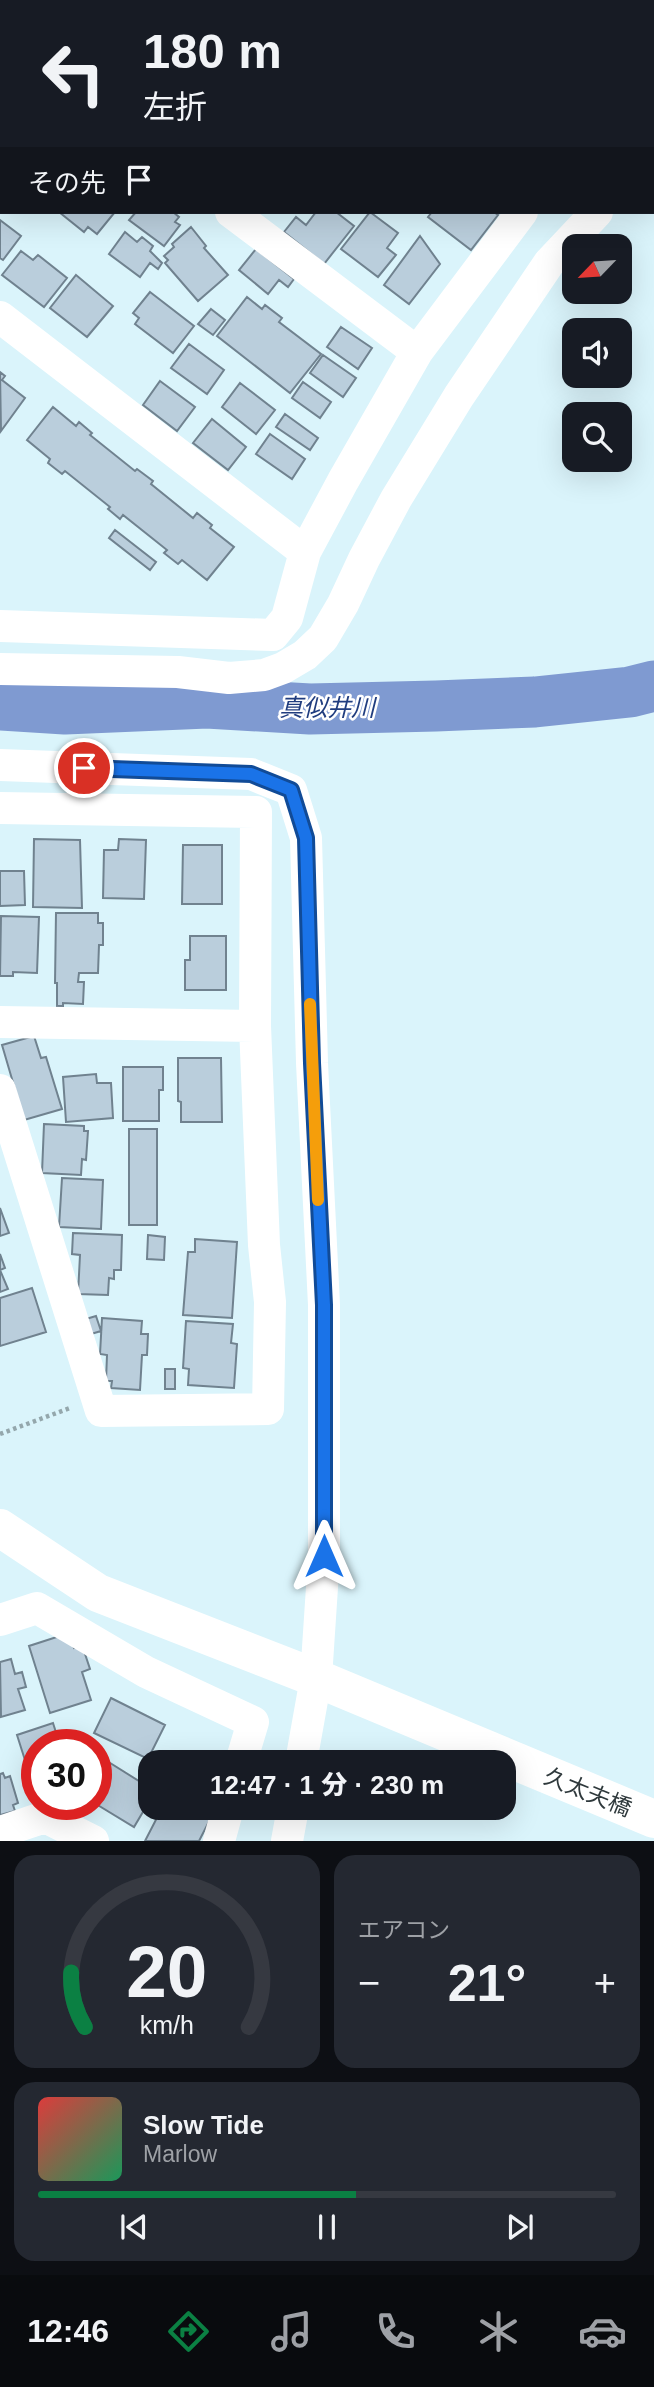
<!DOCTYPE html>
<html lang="ja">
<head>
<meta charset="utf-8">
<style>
	body { margin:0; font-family:Arial,"Noto Sans JP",sans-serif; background:#242831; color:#f1f3f6; height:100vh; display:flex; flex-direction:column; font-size:26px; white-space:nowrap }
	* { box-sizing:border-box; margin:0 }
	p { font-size:23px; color:#9ea1a6 }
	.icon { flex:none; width:38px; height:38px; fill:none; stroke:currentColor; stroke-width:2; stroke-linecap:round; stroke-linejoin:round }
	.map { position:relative; height:1841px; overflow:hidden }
	.side { display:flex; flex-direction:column; gap:14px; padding:14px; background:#0d0f14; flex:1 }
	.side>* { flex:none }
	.banner { position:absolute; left:0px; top:0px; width:654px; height:214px; box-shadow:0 7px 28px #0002; background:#171b24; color:#f1f3f6; overflow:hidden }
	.needle { width:46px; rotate:245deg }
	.buttons { position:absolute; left:562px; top:234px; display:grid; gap:14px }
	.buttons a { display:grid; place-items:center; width:70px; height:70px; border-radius:14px; background:#171b24; box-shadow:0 7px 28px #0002; font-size:35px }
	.speed { position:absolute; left:21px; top:1729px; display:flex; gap:14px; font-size:35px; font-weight:700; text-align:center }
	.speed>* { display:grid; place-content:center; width:91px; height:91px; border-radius:50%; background:#171b24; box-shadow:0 7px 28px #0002; line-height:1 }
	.speed .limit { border:10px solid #d22; background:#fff; color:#111 }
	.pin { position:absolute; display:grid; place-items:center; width:60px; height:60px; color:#fff; margin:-30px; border:4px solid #fff; border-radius:50%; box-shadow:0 2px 7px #0007 }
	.me { position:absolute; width:77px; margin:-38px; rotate:0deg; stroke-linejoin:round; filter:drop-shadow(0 0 5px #0008) }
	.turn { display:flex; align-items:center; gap:24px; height:147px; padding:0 28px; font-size:32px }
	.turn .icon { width:91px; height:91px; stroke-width:2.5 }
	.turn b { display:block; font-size:49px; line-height:60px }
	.then { display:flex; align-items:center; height:66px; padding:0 28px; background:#0003; gap:14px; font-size:26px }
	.big { font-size:52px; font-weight:800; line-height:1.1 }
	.side .widget { flex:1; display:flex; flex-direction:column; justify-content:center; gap:10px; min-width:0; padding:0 24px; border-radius:21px; background:#242831 }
	.side .dial { align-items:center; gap:0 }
	.dial svg { height:182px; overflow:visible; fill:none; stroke:#363941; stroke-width:7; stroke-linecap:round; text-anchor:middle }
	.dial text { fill:#f1f3f6; stroke:none }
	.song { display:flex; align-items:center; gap:21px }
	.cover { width:84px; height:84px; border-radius:10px; background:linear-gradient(135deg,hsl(0 70% 55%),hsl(150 70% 35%)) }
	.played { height:7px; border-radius:4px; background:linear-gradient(90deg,#0b8043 55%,#363941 55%) }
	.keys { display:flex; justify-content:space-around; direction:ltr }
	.heat { display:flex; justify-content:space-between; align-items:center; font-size:38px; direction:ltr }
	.side .tiles { flex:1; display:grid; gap:14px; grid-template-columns:1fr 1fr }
	.widget:last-child { grid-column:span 2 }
	.trip { position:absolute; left:138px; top:1750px; width:378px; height:70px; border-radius:21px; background:#171b24; box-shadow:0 7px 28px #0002; font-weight:800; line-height:70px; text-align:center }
	.dock { display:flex; height:112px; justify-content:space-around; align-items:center; background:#090b0e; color:#9ea1a6 }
	.dock .icon { width:49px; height:49px }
	.dock .on { color:#0b8043 }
	.dock b { font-size:32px; color:#f1f3f6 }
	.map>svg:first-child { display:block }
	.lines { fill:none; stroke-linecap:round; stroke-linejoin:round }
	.river { stroke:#7f9ad1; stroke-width:51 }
	.building { fill:#bacedc; stroke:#70828f; stroke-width:2 }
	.path { stroke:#94a7ac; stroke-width:4.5; stroke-dasharray:3.5 3.5; stroke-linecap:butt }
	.street { stroke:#fff; stroke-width:32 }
	.secondary { stroke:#fff; stroke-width:38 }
	.route-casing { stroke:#114b97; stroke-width:18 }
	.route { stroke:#1a73e8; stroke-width:12 }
	.slow { stroke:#f59e0b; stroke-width:12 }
	.labels { text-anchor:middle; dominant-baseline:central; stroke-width:5; stroke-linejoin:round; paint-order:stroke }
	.street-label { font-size:23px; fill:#2f393c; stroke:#fff }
	.water-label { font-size:24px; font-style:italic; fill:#203d7f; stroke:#fff }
</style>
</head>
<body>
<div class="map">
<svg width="654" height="1841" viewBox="0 0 654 1841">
	<rect width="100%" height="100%" fill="#daf4fb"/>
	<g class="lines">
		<path class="river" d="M0,705L65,709L207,703L310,709L436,706L535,702L630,692L654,686"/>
	</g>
	<path class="building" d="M357,0H404L407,2H356Z
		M0,116L2,117V168L0,167Z
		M59,212H115L97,234L88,227L84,232Z
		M136,212H173L179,217L175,222L180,225L164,246L129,220Z
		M316,212H336L354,226L324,264L284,232L296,217L306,225Z
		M370,212L398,233L387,248L396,255L378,277L341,249Z
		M432,212H494L498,215L471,250L428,217Z
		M0,220L21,236L3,260L0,258Z
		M191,227L206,246L204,248L228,275L198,301L165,263L168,260L164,256L174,247L172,244Z
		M125,232L137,242L142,237L153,246L150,251L162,263L158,269L150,263L140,277L109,254Z
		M420,236L440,264L409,304L384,285Z
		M256,249L294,279L288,287L279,280L268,294L239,270Z
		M21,251L33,260L38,255L67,278L44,307L2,275Z
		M76,275L113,306L87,337L50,308Z
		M150,292L194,326L173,353L135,324L139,318L133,313Z
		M247,297L262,309L265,305L282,318L279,322L321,354L290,393L217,336Z
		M211,309L225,320L213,335L198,324Z
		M341,327L372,348L358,369L327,347Z
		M189,344L224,370L207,394L171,368Z
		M323,355L356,378L343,397L310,373Z
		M0,372L5,376L2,380L25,398L1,431Z
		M160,381L195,407L177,431L143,405Z
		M303,382L331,402L320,418L292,398Z
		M240,383L275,410L256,434L222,407Z
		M53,407L76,426L79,422L92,433L90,435L135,471L137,469L153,481L151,484L193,518L197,513L212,525L210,528L234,547L207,580L182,560L178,564L164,553L167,550L123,515L120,519L108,509L110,507L65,471L62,474L48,463L50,459L27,440Z
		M285,414L318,438L310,450L276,427Z
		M212,419L246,447L228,470L193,443Z
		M270,434L305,459L292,479L256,454Z
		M115,530L156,562L150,570L109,538Z
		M34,839L80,840L82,908L33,907Z
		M119,839L146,840L144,899L103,898L104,850H118Z
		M183,845H222V904H182Z
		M0,871H24L25,905L0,906Z
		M56,913H98V923H103V945H99L98,973H79L78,982H84L83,1004L63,1003V1006H57V983H55Z
		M1,916L39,917L37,973L13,972V976H0Z
		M190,936H226V990H185V960H190Z
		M34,1036L41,1058L46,1057L62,1109L24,1120L2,1045Z
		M178,1058H221L222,1122H181V1102L178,1101Z
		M123,1067H163V1090H159V1121H123Z
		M96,1074L97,1083H111L113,1118L66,1122L63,1077Z
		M44,1124L84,1126V1131H88L86,1160L82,1159L81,1175L42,1173Z
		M129,1129H157V1225H129Z
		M62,1178L103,1180L101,1229L59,1227Z
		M0,1208L9,1233L0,1236Z
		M73,1233L122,1235L121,1270H114V1279L109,1278L108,1295L78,1294L80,1255L72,1254Z
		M148,1235L165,1237L164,1260L147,1259Z
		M195,1239L237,1242L232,1318L183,1315L188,1252H195Z
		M0,1254L5,1268L0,1270L8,1289L0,1292Z
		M32,1288L46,1332L0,1346V1298Z
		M96,1316L101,1331L91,1334L86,1319Z
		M102,1318L142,1321L141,1334H148L147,1355H142L140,1390L111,1388L112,1381H106L107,1355L100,1354Z
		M186,1321L233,1324L231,1343L237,1344L234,1388L188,1385L189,1369L183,1368Z
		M165,1369H175V1389H165Z
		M69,1633L74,1648L82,1645L90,1669L82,1672L91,1700L50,1713L29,1646Z
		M11,1659L15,1674L22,1672L26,1687L18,1689L25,1710L1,1717L0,1662Z
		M111,1698L165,1725L148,1759L94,1733Z
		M53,1723L60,1745H37V1777L31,1779L17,1735Z
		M107,1761L150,1788V1800L134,1827L96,1804V1780Z
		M3,1773L5,1778L10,1776L18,1803L13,1805L15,1811L0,1815V1774Z
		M162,1808H216L199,1841H145Z"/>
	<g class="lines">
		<path class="path" d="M0,1434L70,1408"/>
		<path class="street" d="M306,0L308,2
			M338,2L339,0
			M0,37L2,38
			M653,69L654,68
			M653,155L654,154
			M231,212L417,352
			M0,317L305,552
			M0,626L273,635L287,618L305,552L343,481L417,352L522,212
			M0,669L178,672L229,678L264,675L283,668L305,655L323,638L343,604L364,559L396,499L459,396L549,263L597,212
			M0,765L251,774L291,790L306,838L312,1063L324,1305V1557L316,1678L301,1762
			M0,808L256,812L255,1026L264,1245L270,1302L268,1409L101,1411L0,1090
			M0,1022L255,1026
			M0,1620L37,1608L146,1672L253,1722L241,1762
			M0,1832L45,1817L93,1841
			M219,1841L228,1808
			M287,1841L293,1808"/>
		<path class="secondary" d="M0,1528L98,1593L316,1678L654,1819"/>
	</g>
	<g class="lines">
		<defs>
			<path id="route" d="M84,768L251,774L291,790L306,838L312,1063L324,1305V1556"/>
		</defs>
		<use href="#route" class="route-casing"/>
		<use href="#route" class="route"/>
		<path class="slow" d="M310,1004L318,1200"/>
	</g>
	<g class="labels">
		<g class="street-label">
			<text transform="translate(588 1792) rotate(22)">久太夫橋</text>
		</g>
		<g class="water-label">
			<text x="327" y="707">真似井川</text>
		</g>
	</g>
</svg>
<div class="buttons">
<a><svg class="needle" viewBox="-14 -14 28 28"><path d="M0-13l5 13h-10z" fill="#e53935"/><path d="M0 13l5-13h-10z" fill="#9ea1a6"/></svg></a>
<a><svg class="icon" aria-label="sound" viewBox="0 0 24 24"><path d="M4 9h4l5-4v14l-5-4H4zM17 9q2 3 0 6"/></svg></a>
<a><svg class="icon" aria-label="search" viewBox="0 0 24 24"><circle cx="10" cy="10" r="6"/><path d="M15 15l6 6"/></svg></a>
</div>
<div class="speed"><div class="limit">30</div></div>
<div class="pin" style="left:84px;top:768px;background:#d93025"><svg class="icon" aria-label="arrive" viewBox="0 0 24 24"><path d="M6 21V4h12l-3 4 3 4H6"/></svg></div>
<svg class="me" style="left:324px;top:1556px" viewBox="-20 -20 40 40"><path d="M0-17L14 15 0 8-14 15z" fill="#1a73e8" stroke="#fff" stroke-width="4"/></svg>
<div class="trip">12:47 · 1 分 · 230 m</div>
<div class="banner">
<div class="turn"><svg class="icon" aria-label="left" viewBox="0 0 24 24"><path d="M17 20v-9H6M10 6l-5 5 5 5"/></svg><div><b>180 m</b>左折</div></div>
<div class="then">その先<svg class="icon" aria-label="arrive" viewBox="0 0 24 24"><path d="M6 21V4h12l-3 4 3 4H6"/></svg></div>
</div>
</div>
<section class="side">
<div class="tiles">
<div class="widget dial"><svg viewBox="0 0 100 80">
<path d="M14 69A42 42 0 1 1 86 69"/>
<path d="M14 69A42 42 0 0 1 8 45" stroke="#0b8043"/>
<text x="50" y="56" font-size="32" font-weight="700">20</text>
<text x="50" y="72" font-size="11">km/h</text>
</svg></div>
<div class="widget"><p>エアコン</p>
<div class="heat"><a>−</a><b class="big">21°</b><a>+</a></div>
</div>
<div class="widget">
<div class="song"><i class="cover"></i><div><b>Slow Tide</b><p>Marlow</p></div></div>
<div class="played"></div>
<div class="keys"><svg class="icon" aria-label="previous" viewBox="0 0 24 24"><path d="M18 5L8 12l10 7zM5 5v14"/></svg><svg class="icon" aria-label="pause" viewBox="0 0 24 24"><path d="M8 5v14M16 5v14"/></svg><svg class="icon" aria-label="next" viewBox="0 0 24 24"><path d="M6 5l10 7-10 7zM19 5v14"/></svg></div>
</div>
</div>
</section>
<nav class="dock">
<b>12:46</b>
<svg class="icon on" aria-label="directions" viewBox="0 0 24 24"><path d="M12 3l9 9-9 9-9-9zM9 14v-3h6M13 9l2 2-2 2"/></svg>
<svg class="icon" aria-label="music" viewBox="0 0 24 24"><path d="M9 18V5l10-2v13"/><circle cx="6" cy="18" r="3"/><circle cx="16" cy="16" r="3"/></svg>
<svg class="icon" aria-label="phone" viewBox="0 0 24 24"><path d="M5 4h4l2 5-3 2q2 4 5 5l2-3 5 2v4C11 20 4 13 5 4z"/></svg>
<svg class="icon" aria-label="climate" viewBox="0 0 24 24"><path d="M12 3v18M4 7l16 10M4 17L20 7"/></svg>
<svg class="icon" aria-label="car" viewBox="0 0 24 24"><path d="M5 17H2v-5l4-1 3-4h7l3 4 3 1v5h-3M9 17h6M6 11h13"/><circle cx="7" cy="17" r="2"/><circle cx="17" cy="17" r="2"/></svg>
</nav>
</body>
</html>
